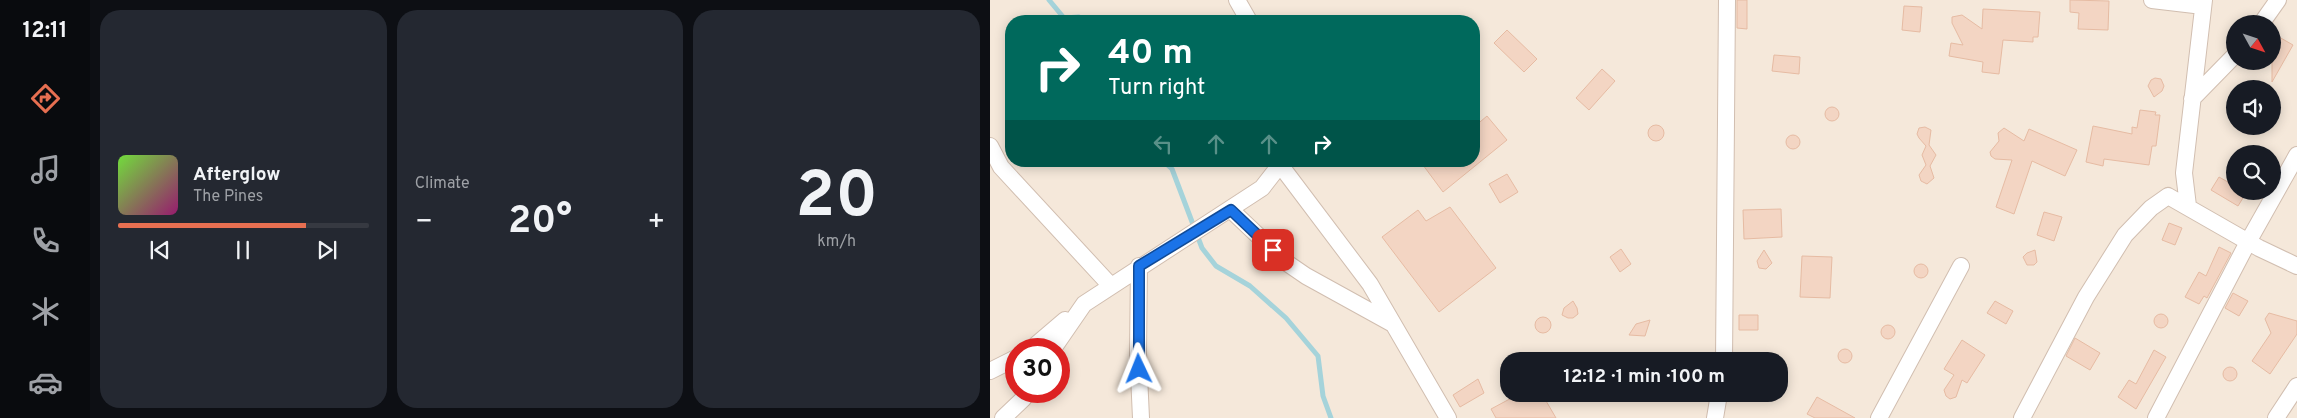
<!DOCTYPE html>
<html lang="en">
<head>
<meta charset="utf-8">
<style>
	body { margin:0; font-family:Overpass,sans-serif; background:#242831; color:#f1f3f6; height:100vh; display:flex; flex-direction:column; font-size:19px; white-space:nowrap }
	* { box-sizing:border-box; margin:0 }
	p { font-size:16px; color:#9ea1a6 }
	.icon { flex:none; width:28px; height:28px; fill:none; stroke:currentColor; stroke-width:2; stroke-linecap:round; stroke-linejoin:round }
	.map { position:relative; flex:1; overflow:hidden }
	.side { display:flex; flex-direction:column; gap:10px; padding:10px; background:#0d0f14; width:900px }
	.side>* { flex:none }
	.top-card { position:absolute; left:15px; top:15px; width:475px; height:152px; border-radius:20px; box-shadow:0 2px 12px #0003; background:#00695c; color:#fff; overflow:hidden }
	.needle { width:32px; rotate:130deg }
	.buttons { position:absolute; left:1236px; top:15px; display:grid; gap:10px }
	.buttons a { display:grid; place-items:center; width:55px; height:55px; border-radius:50%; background:#171b24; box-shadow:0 2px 12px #0003; font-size:25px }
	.speed { position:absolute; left:15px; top:338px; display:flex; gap:10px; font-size:25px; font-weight:700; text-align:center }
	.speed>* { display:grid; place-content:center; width:65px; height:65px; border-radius:50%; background:#171b24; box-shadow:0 2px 12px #0003; line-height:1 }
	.speed .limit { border:8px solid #d22; background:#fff; color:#111 }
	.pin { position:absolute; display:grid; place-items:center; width:42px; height:42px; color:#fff; margin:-21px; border-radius:10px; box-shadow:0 2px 8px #0006 }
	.me { position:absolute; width:55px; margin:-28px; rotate:358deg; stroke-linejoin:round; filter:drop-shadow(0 0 4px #0008) }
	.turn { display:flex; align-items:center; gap:18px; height:105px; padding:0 20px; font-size:22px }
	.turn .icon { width:65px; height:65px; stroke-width:2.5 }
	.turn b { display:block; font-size:35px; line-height:42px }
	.lanes { display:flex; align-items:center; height:48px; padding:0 20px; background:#0003; justify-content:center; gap:25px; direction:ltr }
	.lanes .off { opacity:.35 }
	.big { font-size:38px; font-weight:700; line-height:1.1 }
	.side .widget { flex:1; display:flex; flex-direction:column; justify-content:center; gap:8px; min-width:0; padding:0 18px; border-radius:20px; background:#242831 }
	.side .dial { align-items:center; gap:0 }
	.dial b { font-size:65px; line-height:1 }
	.song { display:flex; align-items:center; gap:15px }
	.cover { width:60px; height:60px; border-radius:8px; background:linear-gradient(135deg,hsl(100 70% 55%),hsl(320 70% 35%)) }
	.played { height:5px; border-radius:2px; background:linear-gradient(90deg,#e76f51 75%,#363941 75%) }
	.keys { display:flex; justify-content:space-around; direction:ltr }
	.heat { display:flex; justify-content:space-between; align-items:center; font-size:28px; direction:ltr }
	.side .tiles { flex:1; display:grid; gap:10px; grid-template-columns:repeat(3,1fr) }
	.trip { position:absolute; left:510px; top:352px; width:288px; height:50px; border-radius:20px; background:#171b24; box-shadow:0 2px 12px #0003; font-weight:700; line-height:50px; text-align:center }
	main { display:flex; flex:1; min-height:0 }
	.menu { display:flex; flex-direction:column; width:90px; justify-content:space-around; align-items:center; background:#090b0e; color:#9ea1a6 }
	.menu .icon { width:35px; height:35px }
	.menu .on { color:#e76f51 }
	.menu b { font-size:22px; color:#f1f3f6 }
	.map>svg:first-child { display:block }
	.residential { fill:#f5e8da; fill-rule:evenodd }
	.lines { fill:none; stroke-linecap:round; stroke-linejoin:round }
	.stream { stroke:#a5d3da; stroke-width:5 }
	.building { fill:#f3d5c3; stroke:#e6bba3 }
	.street-casing { stroke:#d1beb0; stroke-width:18 }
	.street { stroke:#fff; stroke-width:16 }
	.route-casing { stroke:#114b97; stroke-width:12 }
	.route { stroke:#1a73e8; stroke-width:9 }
</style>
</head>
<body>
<main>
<nav class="menu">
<b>12:11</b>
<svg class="icon on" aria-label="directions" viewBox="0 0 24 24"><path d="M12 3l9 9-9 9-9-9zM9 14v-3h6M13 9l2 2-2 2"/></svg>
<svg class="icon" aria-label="music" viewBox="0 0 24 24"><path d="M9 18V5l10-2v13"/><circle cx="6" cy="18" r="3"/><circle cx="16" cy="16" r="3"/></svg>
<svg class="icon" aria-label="phone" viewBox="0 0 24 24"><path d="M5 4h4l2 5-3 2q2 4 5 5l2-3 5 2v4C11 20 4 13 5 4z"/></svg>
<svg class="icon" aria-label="climate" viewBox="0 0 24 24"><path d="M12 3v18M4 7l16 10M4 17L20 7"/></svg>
<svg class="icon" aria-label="car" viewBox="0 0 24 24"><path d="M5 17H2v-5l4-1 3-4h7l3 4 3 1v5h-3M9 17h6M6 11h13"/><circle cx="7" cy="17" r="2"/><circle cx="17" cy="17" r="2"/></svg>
</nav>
<section class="side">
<div class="tiles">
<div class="widget">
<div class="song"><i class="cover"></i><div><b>Afterglow</b><p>The Pines</p></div></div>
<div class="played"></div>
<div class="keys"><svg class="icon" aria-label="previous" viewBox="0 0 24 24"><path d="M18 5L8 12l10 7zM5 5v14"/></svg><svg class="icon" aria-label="pause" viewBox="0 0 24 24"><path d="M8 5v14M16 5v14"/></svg><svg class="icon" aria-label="next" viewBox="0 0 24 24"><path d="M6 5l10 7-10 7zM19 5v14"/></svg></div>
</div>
<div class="widget"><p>Climate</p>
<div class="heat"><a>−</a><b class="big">20°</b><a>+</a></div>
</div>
<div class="widget dial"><b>20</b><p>km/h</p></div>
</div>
</section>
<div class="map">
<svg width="1307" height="418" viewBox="0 0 1307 418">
	<rect width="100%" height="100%" fill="#fdf6ec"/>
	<path class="residential" d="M0,0H1307V418H0ZM21,21H484V161H21ZM1245,24H1282V61H1245ZM1245,89H1282V126H1245ZM1245,154H1282V191H1245ZM26,349H69V391H26ZM519,361H789V394H519Z"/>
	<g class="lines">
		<path class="stream" d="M59,0L74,18L89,17L93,21
			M173,161L182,169L212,248L226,266L260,286L296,318L328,356L333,396L341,418"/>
	</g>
	<path class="building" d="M747,0H757V29L747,28Z
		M1080,0L1119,1L1118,30L1088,29L1089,13L1080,12Z
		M914,6L932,7L930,32L912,30Z
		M993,9L1050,12L1048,37H1043V42L1013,40L1009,74L992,72L993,62L959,56L961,43L973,45L962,23V17L972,15L992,29Z
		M517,30L547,59L534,72L504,43Z
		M1282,33L1303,45L1282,82Z
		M784,55L810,57L809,74L782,71Z
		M612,69L625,81L599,110L586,98Z
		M1165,78L1171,79L1174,86L1172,91L1164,97L1158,86L1161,80Z
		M835 114a7 7 0 1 1 14 0a7 7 0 1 1-14 0Z
		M1150,110L1166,112L1165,115H1170L1166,146H1162L1159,165L1114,159L1113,166L1096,162L1103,126L1142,134V127L1147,128Z
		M497,116L517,140L453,192L430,161H484V127Z
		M658 133a8 8 0 1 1 16 0a8 8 0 1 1-16 0Z
		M935,127L941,130L939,145L946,155L940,166L944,178L937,184L931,181L929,175L936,165L932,155L936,146L929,138L927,134L929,128Z
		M1014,128L1034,141L1039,129L1087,150L1075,176L1042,161L1024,214L1006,207L1022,160L1005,159L1001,156L1000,152L1009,141L1008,133Z
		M796 142a7 7 0 1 1 14 0a7 7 0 1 1-14 0Z
		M517,174L528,192L510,203L499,184Z
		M1229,177L1245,186V191L1256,193L1248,206L1221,190Z
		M460,207L506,268L449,312L392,237L428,210L436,221Z
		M791,209L792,237L754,239L753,210Z
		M1054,212L1072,217L1064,241L1047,235Z
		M1179,223L1192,228L1185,245L1172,240Z
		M1229,247L1241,253L1217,298L1214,296L1209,304L1195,297L1209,272L1216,276Z
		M631,249L641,264L630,272L620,257Z
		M774,250L782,263L776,269L769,268L767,261Z
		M1045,250L1047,262L1044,265H1037L1033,257L1037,253Z
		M812,256L842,257L840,298L810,297Z
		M924 271a7 7 0 1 1 14 0a7 7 0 1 1-14 0Z
		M1243,293L1258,301L1249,316L1235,308Z
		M583,301L587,308L588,314L583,318H578L572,315L574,308Z
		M1005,301L1023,311L1016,324L997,313Z
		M1279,313L1307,321V334L1280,374L1262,361L1281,333L1275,319Z
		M1164 321a7 7 0 1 1 14 0a7 7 0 1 1-14 0Z
		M749,315H768V330H749Z
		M545 325a8 8 0 1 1 16 0a8 8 0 1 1-16 0Z
		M660,320L655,336L639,335L646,324Z
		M891 332a7 7 0 1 1 14 0a7 7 0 1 1-14 0Z
		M1085,338L1110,353L1100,370L1076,356Z
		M972,340L995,355L977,383L972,380L966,397L960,399L956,396L954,390L964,375L954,369Z
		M848 356a7 7 0 1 1 14 0a7 7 0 1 1-14 0Z
		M1164,350L1176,357L1146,409L1128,397L1139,380L1146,384Z
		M1233 374a7 7 0 1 1 14 0a7 7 0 1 1-14 0Z
		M488,379L494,393L470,407L463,395Z
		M529,394H552L566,418H506L501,409Z
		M827,397L865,418H825L817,414Z"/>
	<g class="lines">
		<defs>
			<path id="street" d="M247,0L259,21
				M1162,0L1213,6
				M1271,24L1288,0
				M1202,99L1245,55
				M0,146L11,167L121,286
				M291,166L380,284L458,418
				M1198,206L1194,173L1214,0
				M241,210L297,263L316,276L403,324
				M149,266L148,353L151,418
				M41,349L75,320
				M63,349L94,304L272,188L293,161
				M734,361L737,0
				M0,371L26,358
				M13,418L33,399L38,391
				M725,418L729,394
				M889,418L971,266
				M1032,418L1096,297L1135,235L1161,208L1178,196L1269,248L1307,266
				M1166,418L1258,242L1307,155
				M1286,418L1307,386"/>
		</defs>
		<use href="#street" class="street-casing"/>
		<use href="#street" class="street"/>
	</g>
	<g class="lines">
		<defs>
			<path id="route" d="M149,369V266L241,210L283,250"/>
		</defs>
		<use href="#route" class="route-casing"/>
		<use href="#route" class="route"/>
	</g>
</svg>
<div class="buttons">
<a><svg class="needle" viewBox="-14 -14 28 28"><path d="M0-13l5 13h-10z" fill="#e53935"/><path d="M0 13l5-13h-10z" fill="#9ea1a6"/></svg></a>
<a><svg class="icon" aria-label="sound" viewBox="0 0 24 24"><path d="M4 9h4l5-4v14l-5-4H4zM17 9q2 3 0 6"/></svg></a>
<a><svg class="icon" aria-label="search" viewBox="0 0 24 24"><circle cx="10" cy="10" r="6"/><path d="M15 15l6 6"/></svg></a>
</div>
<div class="speed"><div class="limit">30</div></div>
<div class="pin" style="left:283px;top:250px;background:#d93025"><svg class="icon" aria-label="arrive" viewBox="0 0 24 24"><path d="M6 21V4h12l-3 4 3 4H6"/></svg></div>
<svg class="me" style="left:149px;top:369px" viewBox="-20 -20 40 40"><path d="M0-17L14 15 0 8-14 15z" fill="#1a73e8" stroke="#fff" stroke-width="4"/></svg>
<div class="trip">12:12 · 1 min · 100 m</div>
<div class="top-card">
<div class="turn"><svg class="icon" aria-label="right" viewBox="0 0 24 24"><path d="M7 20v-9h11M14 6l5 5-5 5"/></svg><div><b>40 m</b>Turn right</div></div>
<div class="lanes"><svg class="icon off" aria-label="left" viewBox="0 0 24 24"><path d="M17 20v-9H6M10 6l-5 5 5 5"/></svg><svg class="icon off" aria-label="ahead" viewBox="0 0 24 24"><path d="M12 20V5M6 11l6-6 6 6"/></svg><svg class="icon off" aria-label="ahead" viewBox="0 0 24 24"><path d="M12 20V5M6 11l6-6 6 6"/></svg><svg class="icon" aria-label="right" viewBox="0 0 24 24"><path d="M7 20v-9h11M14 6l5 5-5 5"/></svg></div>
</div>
</div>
</main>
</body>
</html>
